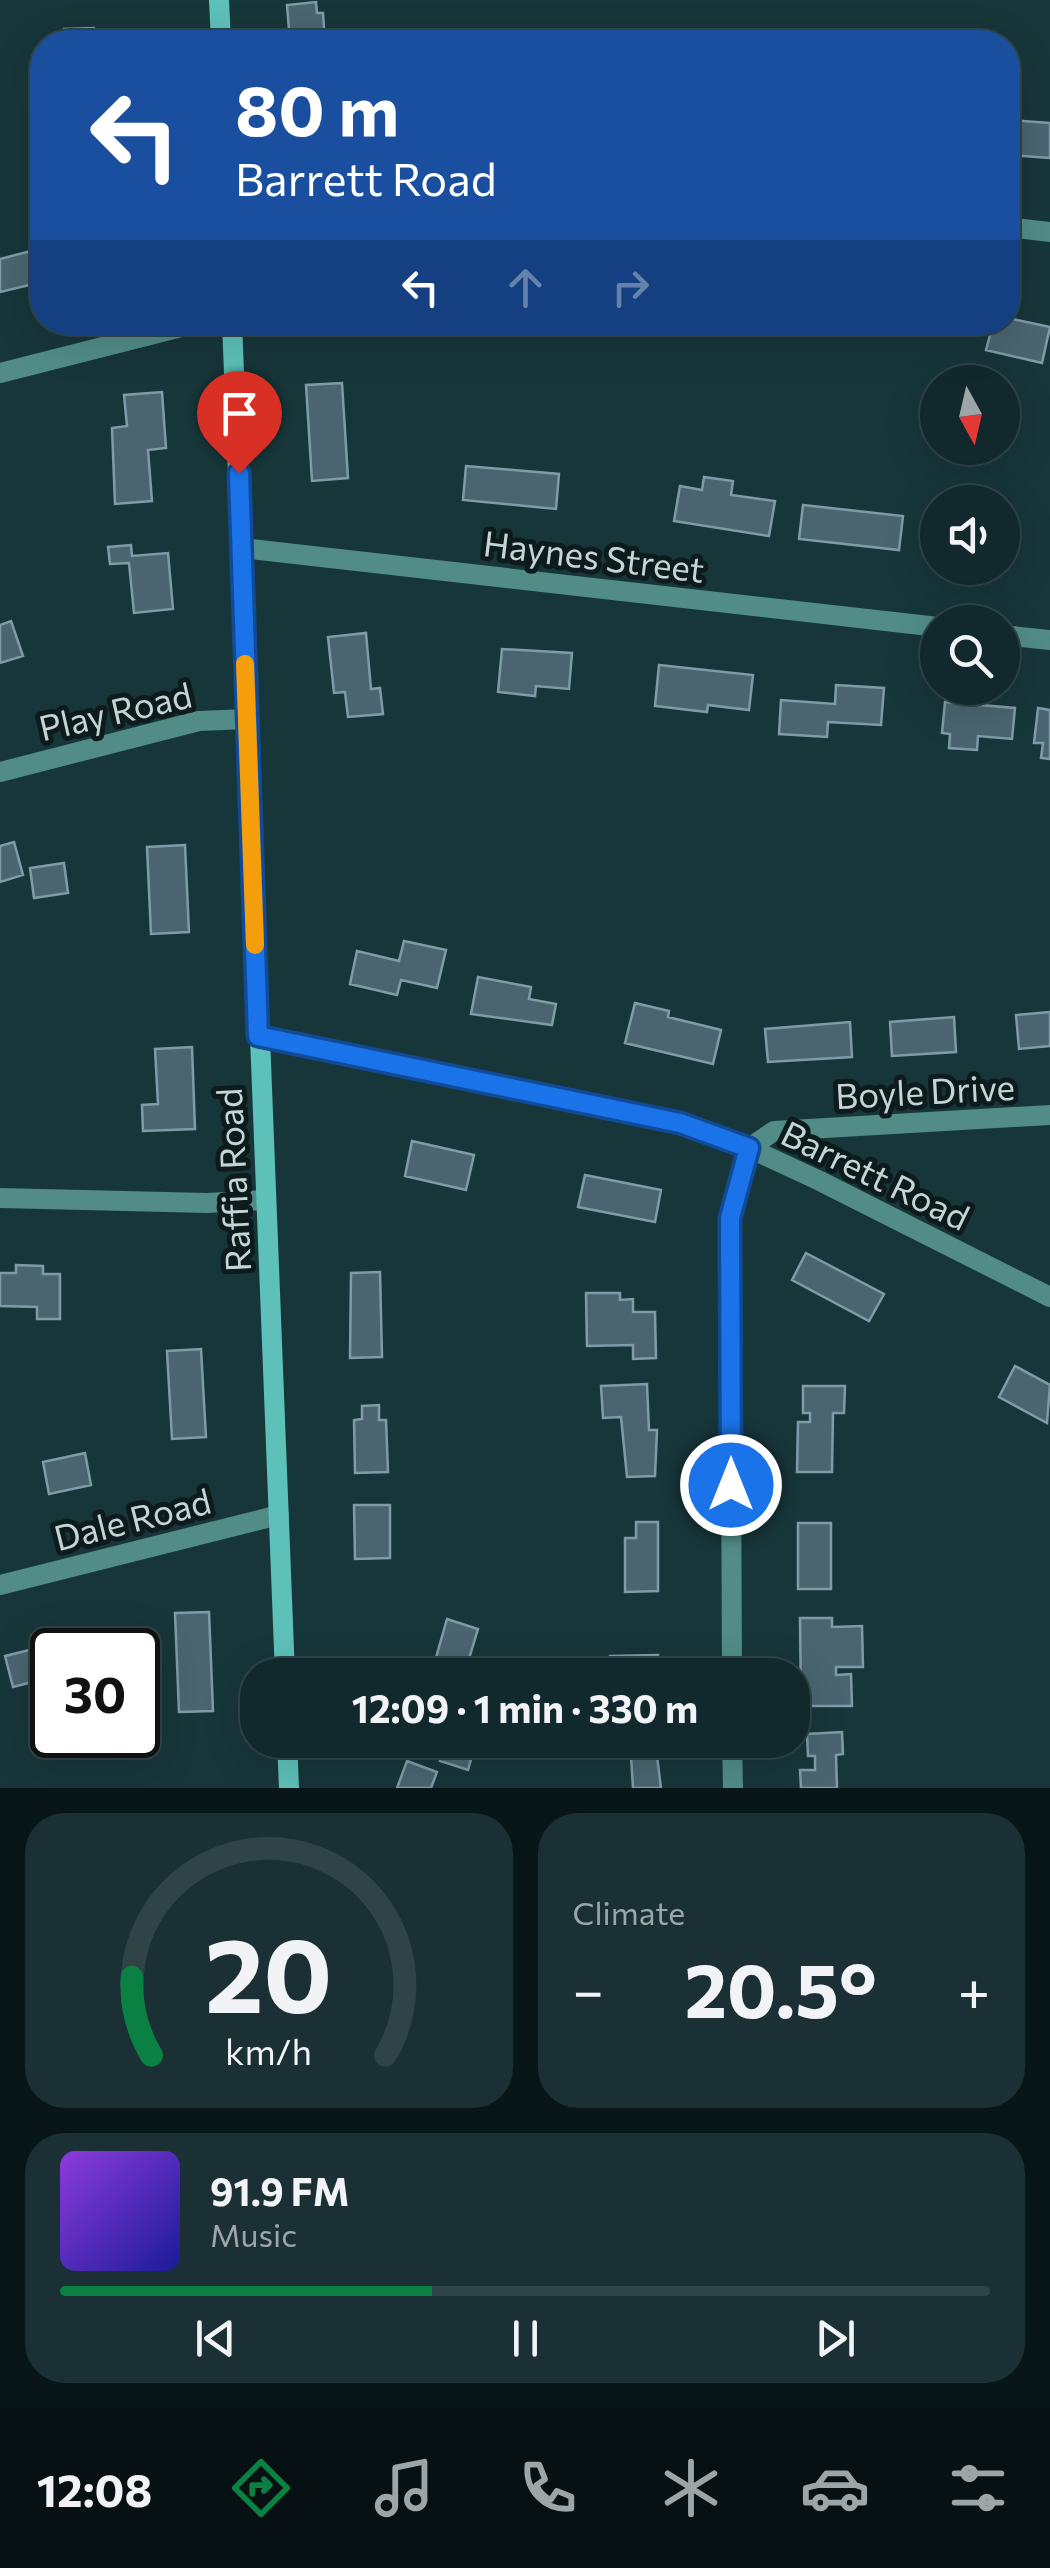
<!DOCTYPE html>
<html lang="en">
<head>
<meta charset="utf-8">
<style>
	body { margin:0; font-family:Commissioner,sans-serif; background:#1a3034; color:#f1f3f6; height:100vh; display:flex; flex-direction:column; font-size:38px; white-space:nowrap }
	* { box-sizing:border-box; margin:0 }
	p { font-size:32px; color:#9ca6a9 }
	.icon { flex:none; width:55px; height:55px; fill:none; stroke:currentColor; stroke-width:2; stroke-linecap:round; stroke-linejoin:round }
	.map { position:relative; height:1788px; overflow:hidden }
	.drawer { display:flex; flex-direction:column; gap:25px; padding:25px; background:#091618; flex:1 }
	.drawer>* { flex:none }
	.top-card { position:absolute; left:30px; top:30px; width:990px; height:305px; border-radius:40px; box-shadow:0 10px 40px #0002,0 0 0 2px #304448; background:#1a4fa0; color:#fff; overflow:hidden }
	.needle { width:65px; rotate:172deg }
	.tools { position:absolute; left:920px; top:365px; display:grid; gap:20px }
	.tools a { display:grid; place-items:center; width:100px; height:100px; border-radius:50%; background:#11282c; box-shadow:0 10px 40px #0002,0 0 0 2px #304448; font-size:50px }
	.speed { position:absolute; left:30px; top:1628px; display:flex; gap:20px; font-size:50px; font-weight:700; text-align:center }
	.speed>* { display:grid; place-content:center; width:130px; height:130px; border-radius:50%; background:#11282c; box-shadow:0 10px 40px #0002,0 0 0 2px #304448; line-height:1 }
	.speed .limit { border:5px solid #111; border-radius:15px; background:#fff; color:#111 }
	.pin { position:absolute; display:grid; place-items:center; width:85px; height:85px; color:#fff; margin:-102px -42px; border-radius:50% 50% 50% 0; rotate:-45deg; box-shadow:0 0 10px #0007 }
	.pin .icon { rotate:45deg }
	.me { position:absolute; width:110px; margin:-55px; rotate:0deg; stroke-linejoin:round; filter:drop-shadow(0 0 8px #0008) }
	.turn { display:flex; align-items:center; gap:35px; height:210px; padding:0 40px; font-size:45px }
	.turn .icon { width:130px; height:130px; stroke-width:2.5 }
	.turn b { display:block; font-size:70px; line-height:85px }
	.lanes { display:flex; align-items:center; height:95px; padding:0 40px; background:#0003; justify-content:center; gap:50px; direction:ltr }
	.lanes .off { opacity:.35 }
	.big { font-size:75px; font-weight:700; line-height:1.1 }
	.drawer .widget { flex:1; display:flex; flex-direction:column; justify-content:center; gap:15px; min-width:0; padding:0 35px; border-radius:40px; background:#1a3034 }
	.drawer .dial { align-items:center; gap:0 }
	.dial svg { height:260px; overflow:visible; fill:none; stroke:#304448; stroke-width:7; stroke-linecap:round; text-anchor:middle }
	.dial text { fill:#f1f3f6; stroke:none }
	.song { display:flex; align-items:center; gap:30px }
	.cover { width:120px; height:120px; border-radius:15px; background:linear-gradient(135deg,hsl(270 70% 55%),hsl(240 70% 35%)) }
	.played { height:10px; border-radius:5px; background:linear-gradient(90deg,#0b8043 40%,#304448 40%) }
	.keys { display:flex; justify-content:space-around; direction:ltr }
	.heat { display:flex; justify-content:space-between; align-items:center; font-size:55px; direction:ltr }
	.drawer .tiles { flex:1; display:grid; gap:25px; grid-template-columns:1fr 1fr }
	.widget:last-child { grid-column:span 2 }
	.trip { position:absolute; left:240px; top:1658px; width:570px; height:100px; border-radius:40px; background:#11282c; box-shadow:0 10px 40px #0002,0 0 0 2px #304448; font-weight:700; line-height:100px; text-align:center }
	.tab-bar { display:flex; height:160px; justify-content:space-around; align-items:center; background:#071012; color:#9ca6a9 }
	.tab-bar .icon { width:70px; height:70px }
	.tab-bar .current { color:#0b8043 }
	.tab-bar b { font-size:45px; color:#f1f3f6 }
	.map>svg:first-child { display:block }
	.building { fill:#4a6570; stroke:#7f9ba7; stroke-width:2.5 }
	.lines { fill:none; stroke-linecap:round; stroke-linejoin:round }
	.minor { stroke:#518c87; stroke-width:20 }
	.secondary { stroke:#5dc0b9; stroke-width:20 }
	.route-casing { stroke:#114b97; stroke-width:25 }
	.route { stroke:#1a73e8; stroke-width:18 }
	.slow { stroke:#f59e0b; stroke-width:18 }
	.labels { text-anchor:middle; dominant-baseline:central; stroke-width:10; stroke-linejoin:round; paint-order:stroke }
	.street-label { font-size:35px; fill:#c4d5d7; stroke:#0e1b1d }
</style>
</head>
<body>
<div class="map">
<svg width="1050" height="1788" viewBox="0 0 1050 1788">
	<rect width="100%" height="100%" fill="#17363a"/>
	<path class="building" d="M316,2L317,13H323L325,42H290L287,5Z
		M94,28L95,42H65L64,29Z
		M411,31L453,36L452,42H409Z
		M1008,120L1050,123V158L1008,155Z
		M42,248V282L0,292V259Z
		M1008,318L1050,327L1042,363L986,350L990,335L952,327L953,322H1008Z
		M302,322H339L340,331L303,334Z
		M342,383L348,478L312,481L306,385Z
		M162,392L166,448L148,450L152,501L115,504L112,428L127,426L124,395Z
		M466,466L559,474L556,509L463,500Z
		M704,477L733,481L731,495L775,501L769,536L674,521L680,486L702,490Z
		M803,505L903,516L899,550L799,539Z
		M932,518H938V552H929Z
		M131,545L132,556L168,553L173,609L134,613L129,563L110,564L108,547Z
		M11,621L23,656L0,663V625Z
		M366,633L371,689L380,688L383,714L348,717L345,692L334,693L328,637Z
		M502,649L572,653L569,689L536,686L535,696L498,692Z
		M659,665L753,675L749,710L708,705L707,712L655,706Z
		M836,685L884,688L881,725L828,722L827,737L779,734L781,700L835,704Z
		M945,702L1015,708L1012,739L978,736L977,750L949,748L950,734L942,733Z
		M1038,708L1050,710V759L1041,758L1043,743H1034Z
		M14,842L23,875L0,882V846Z
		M185,845L189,932L151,934L147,847Z
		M64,863L68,893L34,898L30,868Z
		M404,941L446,950L437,988L401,980L397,995L350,984L357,951L399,961Z
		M478,977L531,987L529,999L556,1004L552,1025L471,1014Z
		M635,1003L669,1011L668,1017L721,1030L713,1064L625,1043Z
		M1050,1012V1046L1019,1049L1016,1015Z
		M954,1017L956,1052L892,1056L890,1022Z
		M850,1022L852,1057L768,1062L765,1029Z
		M192,1047L195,1129L143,1131L142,1105L158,1104L155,1049Z
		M412,1141L474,1155L466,1190L405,1176Z
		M585,1175L661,1190L655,1222L578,1207Z
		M806,1253L884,1294L869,1321L792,1280Z
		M16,1265L43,1266V1274H60V1319H37V1307L0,1306V1273H16Z
		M380,1272L382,1357L350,1358L351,1273Z
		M586,1293H620V1300L633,1299V1312H655L656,1358L633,1359V1345L587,1346Z
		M201,1349L206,1437L172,1439L167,1351Z
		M1015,1366L1050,1385L1047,1423L999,1397Z
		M647,1384L649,1430H657L655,1476L627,1477L621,1417L603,1418L601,1386Z
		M803,1386H845L844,1413H833L832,1472H797L798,1422H810V1413H803Z
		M379,1405V1420H386L388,1472L355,1473L354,1420L362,1419V1406Z
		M85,1453L91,1485L49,1494L43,1462Z
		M354,1505H390V1558L355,1559Z
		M636,1522H658V1591L625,1592V1538H636Z
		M798,1523H831V1589H798Z
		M209,1612L213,1711L179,1712L175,1613Z
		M800,1618H832V1627L862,1626L863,1667H836V1675L851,1674L852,1706H801Z
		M447,1619L478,1629L464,1675H431Z
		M91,1635L95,1650H52V1677L13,1687L5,1656Z
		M658,1655L659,1675H610V1656Z
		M842,1732L843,1754L836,1755L837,1788H801L800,1770H815V1756H808L807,1734Z
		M446,1740L475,1745L468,1770L440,1761Z
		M630,1740H655L661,1788H633Z
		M407,1761L437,1772L431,1788H397Z"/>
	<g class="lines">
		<path class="minor" d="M1008,227L1050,232
			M0,373L201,322
			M242,548L938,627
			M1002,635L1050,640
			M0,772L199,721L247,719
			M258,1036L680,1123L749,1148L820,1181L1050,1297
			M0,1198L207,1203L266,1200
			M0,1585L279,1515
			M732,1675L730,1218L749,1148L774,1131L1050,1115
			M732,1740L733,1788"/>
		<path class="secondary" d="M219,0L221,42
			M232,322L285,1675
			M287,1740L289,1788"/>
	</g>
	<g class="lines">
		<defs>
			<path id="route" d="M239,473L258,1036L680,1123L749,1148L730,1218L731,1485"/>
		</defs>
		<use href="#route" class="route-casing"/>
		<use href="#route" class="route"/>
		<path class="slow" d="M245,664L255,945"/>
	</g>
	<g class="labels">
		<g class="street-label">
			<text transform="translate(594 555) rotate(7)">Haynes Street</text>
			<text transform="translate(115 710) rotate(-13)">Play Road</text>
			<text transform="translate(925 1090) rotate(-3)">Boyle Drive</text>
			<text transform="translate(876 1174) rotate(26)">Barrett Road</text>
			<text transform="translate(232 1180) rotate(-93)">Raffia Road</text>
			<text transform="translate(132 1518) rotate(-14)">Dale Road</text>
		</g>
	</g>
</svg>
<div class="tools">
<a><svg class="needle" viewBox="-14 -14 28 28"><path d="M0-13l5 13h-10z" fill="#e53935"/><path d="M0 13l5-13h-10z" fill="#9ca6a9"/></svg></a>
<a><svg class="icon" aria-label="sound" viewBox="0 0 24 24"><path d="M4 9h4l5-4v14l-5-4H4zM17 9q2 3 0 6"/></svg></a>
<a><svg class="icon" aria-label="search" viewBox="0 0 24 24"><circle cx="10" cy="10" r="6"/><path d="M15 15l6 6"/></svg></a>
</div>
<div class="speed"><div class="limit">30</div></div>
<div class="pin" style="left:239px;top:473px;background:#d93025"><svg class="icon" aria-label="arrive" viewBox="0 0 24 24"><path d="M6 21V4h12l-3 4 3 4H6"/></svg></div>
<svg class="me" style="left:731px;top:1485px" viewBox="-20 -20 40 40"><circle r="17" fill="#1a73e8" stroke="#fff" stroke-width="3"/><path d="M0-11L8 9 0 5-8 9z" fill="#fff"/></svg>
<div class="trip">12:09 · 1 min · 330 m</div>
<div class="top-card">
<div class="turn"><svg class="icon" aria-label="left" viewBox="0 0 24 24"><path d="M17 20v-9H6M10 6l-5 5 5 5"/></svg><div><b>80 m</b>Barrett Road</div></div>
<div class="lanes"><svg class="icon" aria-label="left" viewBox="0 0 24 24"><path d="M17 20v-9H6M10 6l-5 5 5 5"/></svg><svg class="icon off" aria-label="ahead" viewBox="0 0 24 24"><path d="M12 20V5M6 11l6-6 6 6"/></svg><svg class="icon off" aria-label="right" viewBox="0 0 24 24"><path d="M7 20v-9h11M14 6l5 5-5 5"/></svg></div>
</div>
</div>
<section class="drawer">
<div class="tiles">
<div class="widget dial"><svg viewBox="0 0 100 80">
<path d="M14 69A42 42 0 1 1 86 69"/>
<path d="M14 69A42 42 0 0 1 8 45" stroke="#0b8043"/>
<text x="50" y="56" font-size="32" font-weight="700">20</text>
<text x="50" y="72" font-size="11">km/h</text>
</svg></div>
<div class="widget"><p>Climate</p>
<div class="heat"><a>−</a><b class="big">20.5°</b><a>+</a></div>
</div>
<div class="widget">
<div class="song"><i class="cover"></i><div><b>91.9 FM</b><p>Music</p></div></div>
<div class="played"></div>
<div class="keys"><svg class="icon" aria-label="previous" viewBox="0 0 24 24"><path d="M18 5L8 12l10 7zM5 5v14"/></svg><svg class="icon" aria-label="pause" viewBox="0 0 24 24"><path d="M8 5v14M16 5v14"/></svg><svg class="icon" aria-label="next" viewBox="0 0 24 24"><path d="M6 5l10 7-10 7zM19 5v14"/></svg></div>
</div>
</div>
</section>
<nav class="tab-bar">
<b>12:08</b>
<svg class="icon current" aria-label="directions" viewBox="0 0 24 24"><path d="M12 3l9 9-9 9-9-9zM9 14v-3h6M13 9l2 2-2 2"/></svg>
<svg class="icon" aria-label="music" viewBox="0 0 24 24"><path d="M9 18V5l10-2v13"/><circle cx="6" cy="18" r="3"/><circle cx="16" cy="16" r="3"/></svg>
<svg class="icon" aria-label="phone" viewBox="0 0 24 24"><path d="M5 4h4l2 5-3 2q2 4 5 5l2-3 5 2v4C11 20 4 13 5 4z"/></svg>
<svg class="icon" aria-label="climate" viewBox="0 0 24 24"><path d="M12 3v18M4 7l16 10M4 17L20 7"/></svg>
<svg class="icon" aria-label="car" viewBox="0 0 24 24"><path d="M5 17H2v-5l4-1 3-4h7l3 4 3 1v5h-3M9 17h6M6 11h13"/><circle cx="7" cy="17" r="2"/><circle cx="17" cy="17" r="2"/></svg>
<svg class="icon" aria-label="filters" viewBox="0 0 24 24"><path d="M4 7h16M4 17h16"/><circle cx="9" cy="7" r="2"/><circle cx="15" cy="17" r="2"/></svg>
</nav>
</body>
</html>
